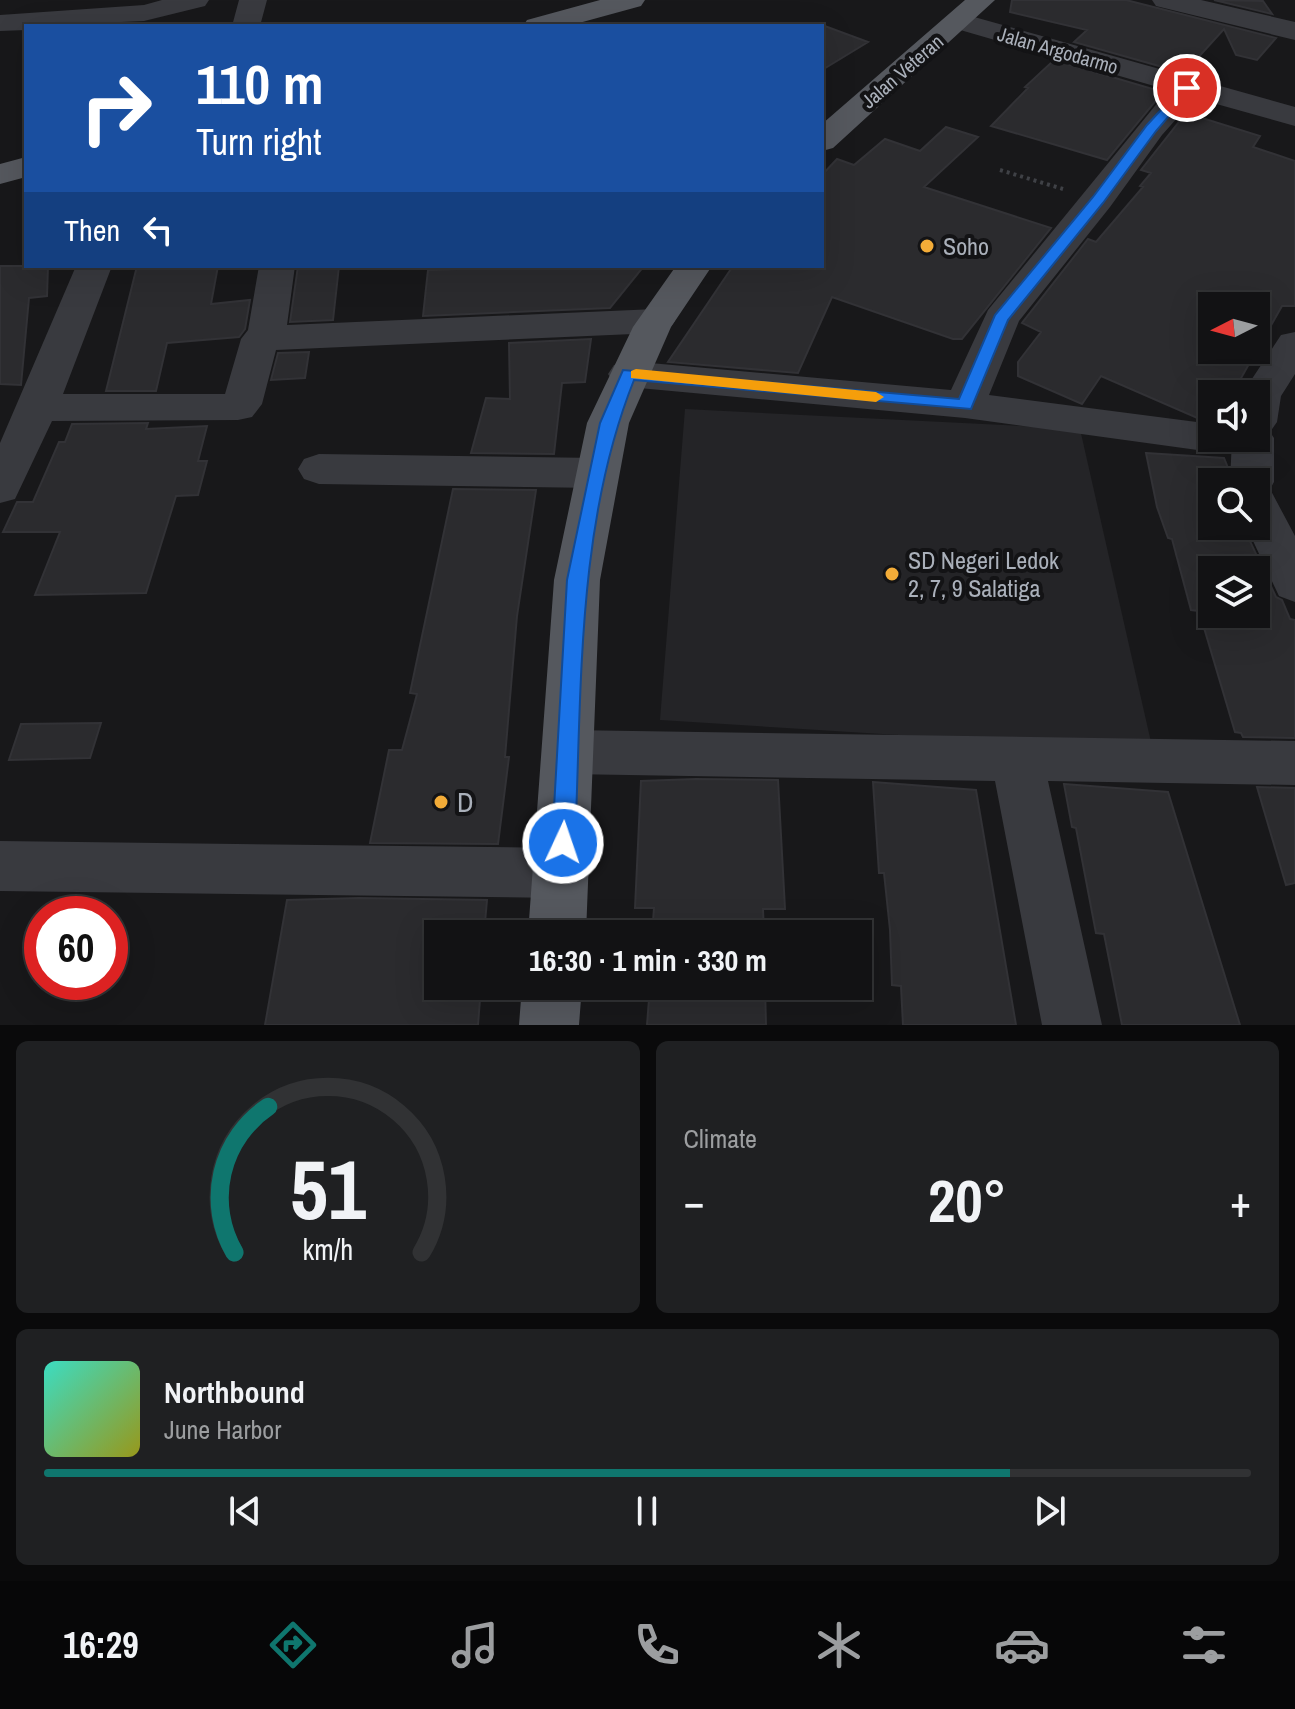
<!DOCTYPE html>
<html lang="en">
<head>
<meta charset="utf-8">
<style>
	body { margin:0; font-family:"Archivo Narrow",sans-serif; background:#1f2022; color:#f1f3f6; height:100vh; display:flex; flex-direction:column; font-size:30px; white-space:nowrap }
	* { box-sizing:border-box; margin:0 }
	p { font-size:26px; color:#9c9ea0 }
	.icon { flex:none; width:44px; height:44px; fill:none; stroke:currentColor; stroke-width:2; stroke-linecap:round; stroke-linejoin:round }
	.map { position:relative; height:1025px; overflow:hidden }
	.panel { display:flex; flex-direction:column; gap:16px; padding:16px; background:#0a0a0b; flex:1 }
	.panel>* { flex:none }
	.guide { position:absolute; left:24px; top:24px; width:800px; height:244px; border-radius:0px; box-shadow:0 8px 32px #0002,0 0 0 2px #313234; background:#1a4fa0; color:#fff; overflow:hidden }
	.needle { width:52px; rotate:264deg }
	.fabs { position:absolute; left:1198px; top:292px; display:grid; gap:16px }
	.fabs a { display:grid; place-items:center; width:72px; height:72px; border-radius:0px; background:#121214; box-shadow:0 8px 32px #0002,0 0 0 2px #313234; font-size:40px }
	.speed { position:absolute; left:24px; top:896px; display:flex; gap:16px; font-size:40px; font-weight:700; text-align:center }
	.speed>* { display:grid; place-content:center; width:104px; height:104px; border-radius:50%; background:#121214; box-shadow:0 8px 32px #0002,0 0 0 2px #313234; line-height:1 }
	.speed .limit { border:12px solid #d22; background:#fff; color:#111 }
	.pin { position:absolute; display:grid; place-items:center; width:68px; height:68px; color:#fff; margin:-34px; border:4px solid #fff; border-radius:50%; box-shadow:0 2px 8px #0007 }
	.me { position:absolute; width:88px; margin:-44px; rotate:3deg; stroke-linejoin:round; filter:drop-shadow(0 0 6px #0008) }
	.turn { display:flex; align-items:center; gap:28px; height:168px; padding:0 40px; font-size:36px }
	.turn .icon { width:104px; height:104px; stroke-width:2.5 }
	.turn b { display:block; font-size:56px; line-height:68px }
	.then { display:flex; align-items:center; height:76px; padding:0 40px; background:#0003; gap:16px; font-size:30px }
	.big { font-size:60px; font-weight:800; line-height:1.1 }
	.panel .tile { flex:1; display:flex; flex-direction:column; justify-content:center; gap:12px; min-width:0; padding:0 28px; border-radius:12px; background:#1f2022 }
	.panel .dial { align-items:center; gap:0 }
	.dial svg { height:208px; overflow:visible; fill:none; stroke:#313234; stroke-width:7; stroke-linecap:round; text-anchor:middle }
	.dial text { fill:#f1f3f6; stroke:none }
	.song { display:flex; align-items:center; gap:24px }
	.cover { width:96px; height:96px; border-radius:12px; background:linear-gradient(135deg,hsl(170 70% 55%),hsl(60 70% 35%)) }
	.played { height:8px; border-radius:4px; background:linear-gradient(90deg,#0f766e 80%,#313234 80%) }
	.keys { display:flex; justify-content:space-around; direction:ltr }
	.heat { display:flex; justify-content:space-between; align-items:center; font-size:44px; direction:ltr }
	.panel .tiles { flex:1; display:grid; gap:16px; grid-template-columns:1fr 1fr }
	.tile:last-child { grid-column:span 2 }
	.trip { position:absolute; left:424px; top:920px; width:448px; height:80px; border-radius:0px; background:#121214; box-shadow:0 8px 32px #0002,0 0 0 2px #313234; font-weight:800; line-height:80px; text-align:center }
	.dock { display:flex; height:128px; justify-content:space-around; align-items:center; background:#070708; color:#9c9ea0 }
	.dock .icon { width:56px; height:56px }
	.dock .current { color:#0f766e }
	.dock b { font-size:36px; color:#f1f3f6 }
	.map>svg:first-child { display:block }
	.built { fill:#242427 }
	.building { fill:#2b2b2e; stroke:#323236; stroke-width:2; fill-rule:evenodd }
	.lines { fill:none; stroke-linecap:round; stroke-linejoin:round }
	.path { stroke:#3f4146; stroke-width:4; stroke-dasharray:3 4; stroke-linecap:butt }
	.minor { fill:#393a3f; fill-rule:evenodd }
	.major { fill:#55585e; fill-rule:evenodd }
	.route { fill:#1a73e8; stroke:#114b97; stroke-width:2 }
	.slow { fill:#f59e0b }
	.poi-dot { fill:#f3ac38; stroke:#131315; stroke-width:3 }
	.labels { text-anchor:middle; dominant-baseline:central; stroke-width:8; stroke-linejoin:round; paint-order:stroke }
	.far-street-label { font-size:20px; fill:#aab0ba; stroke:#131315 }
	.poi-label { font-size:24px; fill:#aab0ba; stroke:#131315; text-anchor:start }
	.near-poi-label { font-size:28px; fill:#aab0ba; stroke:#131315; text-anchor:start }
</style>
</head>
<body>
<div class="map">
<svg width="1295" height="1025" viewBox="0 0 1295 1025">
	<rect width="100%" height="100%" fill="#18181a"/>
	<path class="built" d="M685,409L1080,429L1153,751L660,720Z"/>
	<path class="building" d="M1012,0H1126L1276,38L1257,60L1236,55L1224,29L1184,73L1074,42L1087,30L1010,12Z
		M1214,0L1263,1L1272,14Z
		M822,25L868,42L822,70Z
		M1054,60L1163,92L1107,160L991,126L1028,88L1025,87Z
		M1186,113L1260,136L1253,147L1295,161V306H1282L1232,394H1212V421L1202,420L1101,376L1082,404L1018,376V362L1041,332L1022,323L1088,239L1096,242L1143,187L1140,186L1151,173L1141,170ZM1212,306H1256V350H1212Z
		M946,127L978,137L924,187L1051,228L962,339H953L832,297L798,373L668,362L733,266H822V175L837,159L854,165L885,139L920,151Z
		M0,266H48L47,296L29,298L21,385L0,384Z
		M137,266H218L211,304L250,300L245,329L239,337L167,343L156,391H106Z
		M298,266H339L333,320L290,322Z
		M546,266H644L610,308L423,316L428,270Z
		M591,339L585,382L562,383L554,454L471,453L486,398L510,399L509,343Z
		M309,352L305,378L271,380L278,353Z
		M148,423L146,429L207,426L198,461H207L198,495L176,496L146,593L35,595L60,532H3L17,502H33L59,442H65L72,424Z
		M1146,453L1224,458L1228,468L1227,482H1212V526H1243L1276,597L1282,600L1290,619L1295,620V738L1243,737L1241,733L1235,732L1199,611L1191,610L1172,539L1168,538L1157,507ZM1212,570H1256V614H1212Z
		M453,489L536,490L517,616L505,757H509L498,844L370,843L389,750H402L417,694L410,693Z
		M101,723L90,758L9,760L21,724Z
		M696,779L778,780L785,909H763L764,934H652L654,908H635L641,781Z
		M873,782L976,790L1016,1025H903L901,986L892,985L890,930L884,873H879Z
		M1064,784L1168,792L1240,1025H1122L1104,934L1096,933L1076,828L1072,827Z
		M1257,787L1295,788V883L1286,885Z
		M359,898L487,900L484,934H438V986H481L478,1025H265L287,900Z
		M650,986L765,987L766,1025H647Z"/>
	<g class="lines">
		<path class="path" d="M1000,170L1063,189"/>
		<path class="minor" d="M162,0H209L205,6L144,21L26,26V30L0,31V15L144,5Z
			M239,0H267L260,26H232Z
			M1152,0H1201L1295,22V40L1156,6Z
			M960,13L1295,107V126L1195,98L1162,135L1110,207L1019,321L989,395L1212,424V438H1256V394H1242L1281,335L1295,332V374L1281,396L1277,422L1270,432L1274,438V482L1270,489L1295,536V602L1279,596L1246,526H1256V482H1230L1232,439L1227,448L1212,452L965,418L628,387L614,383L608,374L614,365L628,361L951,390L988,310L1168,90L950,27L946,21L950,15Z
			M76,266H112L63,394H225L241,339L248,330L259,266H295L287,325L656,309L669,313L675,321L669,329L656,333L276,350L262,404L252,417L238,420L52,421L15,499L0,503V443Z
			M319,454L598,458L613,462L619,473L613,484L598,488L319,484L304,479L298,469L304,459Z
			M568,730L1295,741V785L1048,781L1102,1025H1042L995,781L568,774L550,767L542,752L550,737Z
			M0,841L562,848L582,855L590,873L582,891L562,898L0,891Z"/>
		<path class="major" d="M600,0H645L641,6L568,26H523L527,20Z
			M965,0H995L833,148L822,151V124Z
			M26,157V177L0,184V164Z
			M676,266H712L671,327L629,423L600,580L586,934H528L554,580L587,423L633,327Z
			M522,986H582L579,1025H519Z"/>
	</g>
	<path class="route" d="M1183,86L1193,88L1156,131L1103,203L1008,320L971,409L634,380C576,525 582,689 575,843L571,850L563,853L555,850L552,843L567,580L600,423L623,370L959,399L995,315L1093,197L1147,125Z"/>
	<path class="slow" d="M636,369L876,392L884,397L876,402L631,378V371Z"/>
	<g class="poi-dot">
		<circle cx="927" cy="246" r="8"/>
		<circle cx="892" cy="574" r="8"/>
		<circle cx="441" cy="802" r="8"/>
	</g>
	<g class="labels">
		<g class="far-street-label">
			<text transform="translate(1058 50) rotate(16)">Jalan Argodarmo</text>
			<text transform="translate(902 71) rotate(-41)">Jalan Veteran</text>
		</g>
		<g class="poi-label">
			<text x="943" y="246">Soho</text>
			<text x="908" y="560">SD Negeri Ledok<tspan x="908" dy="28">2, 7, 9 Salatiga</tspan></text>
		</g>
		<g class="near-poi-label">
			<text x="457" y="802">D</text>
		</g>
	</g>
</svg>
<div class="fabs">
<a><svg class="needle" viewBox="-14 -14 28 28"><path d="M0-13l5 13h-10z" fill="#e53935"/><path d="M0 13l5-13h-10z" fill="#9c9ea0"/></svg></a>
<a><svg class="icon" aria-label="sound" viewBox="0 0 24 24"><path d="M4 9h4l5-4v14l-5-4H4zM17 9q2 3 0 6"/></svg></a>
<a><svg class="icon" aria-label="search" viewBox="0 0 24 24"><circle cx="10" cy="10" r="6"/><path d="M15 15l6 6"/></svg></a>
<a><svg class="icon" aria-label="layers" viewBox="0 0 24 24"><path d="M12 4l9 5-9 5-9-5zM3 14l9 5 9-5"/></svg></a>
</div>
<div class="speed"><div class="limit">60</div></div>
<div class="pin" style="left:1187px;top:88px;background:#d93025"><svg class="icon" aria-label="arrive" viewBox="0 0 24 24"><path d="M6 21V4h12l-3 4 3 4H6"/></svg></div>
<svg class="me" style="left:563px;top:843px" viewBox="-20 -20 40 40"><circle r="17" fill="#1a73e8" stroke="#fff" stroke-width="3"/><path d="M0-11L8 9 0 5-8 9z" fill="#fff"/></svg>
<div class="trip">16:30 · 1 min · 330 m</div>
<div class="guide">
<div class="turn"><svg class="icon" aria-label="right" viewBox="0 0 24 24"><path d="M7 20v-9h11M14 6l5 5-5 5"/></svg><div><b>110 m</b>Turn right</div></div>
<div class="then">Then<svg class="icon" aria-label="left" viewBox="0 0 24 24"><path d="M17 20v-9H6M10 6l-5 5 5 5"/></svg></div>
</div>
</div>
<section class="panel">
<div class="tiles">
<div class="tile dial"><svg viewBox="0 0 100 80">
<path d="M14 69A42 42 0 1 1 86 69"/>
<path d="M14 69A42 42 0 0 1 27 13" stroke="#0f766e"/>
<text x="50" y="56" font-size="32" font-weight="700">51</text>
<text x="50" y="72" font-size="11">km/h</text>
</svg></div>
<div class="tile"><p>Climate</p>
<div class="heat"><a>−</a><b class="big">20°</b><a>+</a></div>
</div>
<div class="tile">
<div class="song"><i class="cover"></i><div><b>Northbound</b><p>June Harbor</p></div></div>
<div class="played"></div>
<div class="keys"><svg class="icon" aria-label="previous" viewBox="0 0 24 24"><path d="M18 5L8 12l10 7zM5 5v14"/></svg><svg class="icon" aria-label="pause" viewBox="0 0 24 24"><path d="M8 5v14M16 5v14"/></svg><svg class="icon" aria-label="next" viewBox="0 0 24 24"><path d="M6 5l10 7-10 7zM19 5v14"/></svg></div>
</div>
</div>
</section>
<nav class="dock">
<b>16:29</b>
<svg class="icon current" aria-label="directions" viewBox="0 0 24 24"><path d="M12 3l9 9-9 9-9-9zM9 14v-3h6M13 9l2 2-2 2"/></svg>
<svg class="icon" aria-label="music" viewBox="0 0 24 24"><path d="M9 18V5l10-2v13"/><circle cx="6" cy="18" r="3"/><circle cx="16" cy="16" r="3"/></svg>
<svg class="icon" aria-label="phone" viewBox="0 0 24 24"><path d="M5 4h4l2 5-3 2q2 4 5 5l2-3 5 2v4C11 20 4 13 5 4z"/></svg>
<svg class="icon" aria-label="climate" viewBox="0 0 24 24"><path d="M12 3v18M4 7l16 10M4 17L20 7"/></svg>
<svg class="icon" aria-label="car" viewBox="0 0 24 24"><path d="M5 17H2v-5l4-1 3-4h7l3 4 3 1v5h-3M9 17h6M6 11h13"/><circle cx="7" cy="17" r="2"/><circle cx="17" cy="17" r="2"/></svg>
<svg class="icon" aria-label="filters" viewBox="0 0 24 24"><path d="M4 7h16M4 17h16"/><circle cx="9" cy="7" r="2"/><circle cx="15" cy="17" r="2"/></svg>
</nav>
</body>
</html>
